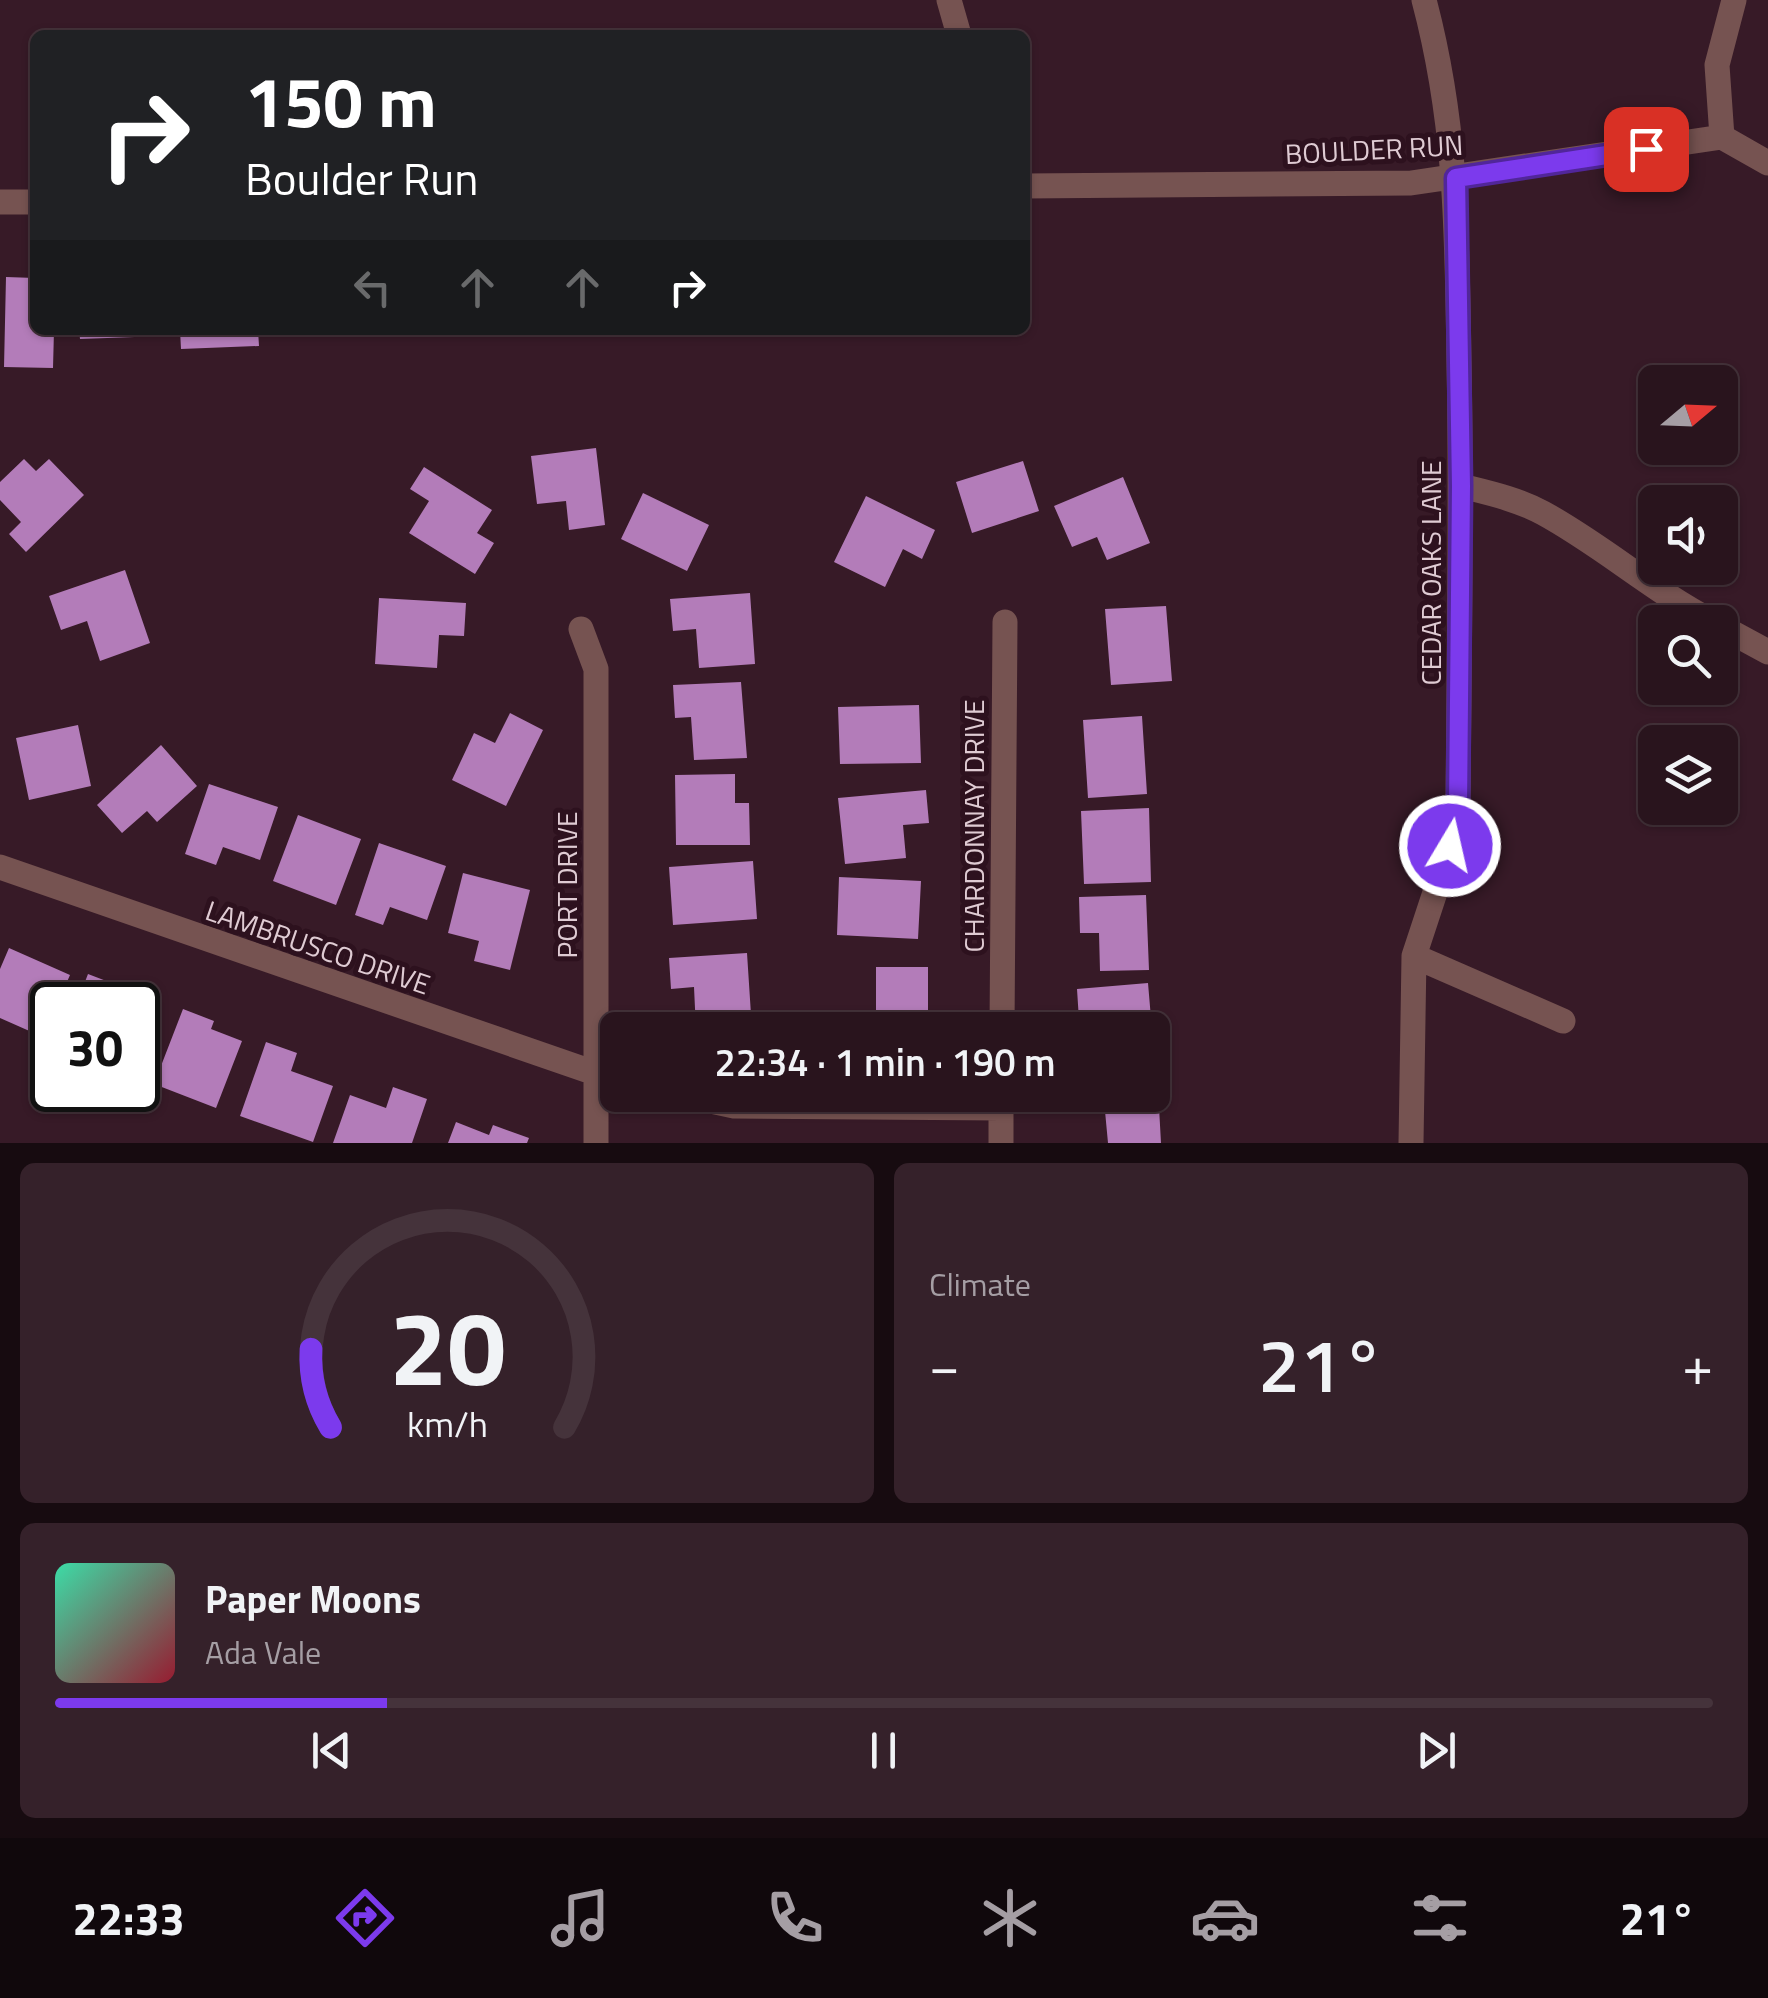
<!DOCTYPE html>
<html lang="en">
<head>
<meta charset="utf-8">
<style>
	body { margin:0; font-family:"Titillium Web",sans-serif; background:#35212a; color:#f1f3f6; height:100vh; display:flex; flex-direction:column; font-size:38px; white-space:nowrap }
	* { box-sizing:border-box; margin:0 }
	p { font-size:32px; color:#a59ea4 }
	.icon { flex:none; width:55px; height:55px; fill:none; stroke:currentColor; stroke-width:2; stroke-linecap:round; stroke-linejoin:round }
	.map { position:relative; height:1143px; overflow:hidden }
	.sheet { display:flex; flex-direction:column; gap:20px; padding:20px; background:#170b10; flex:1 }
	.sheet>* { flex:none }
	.top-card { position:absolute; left:30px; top:30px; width:1000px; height:305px; border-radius:15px; box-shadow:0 2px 8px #0004,0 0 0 2px #45333b; background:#202124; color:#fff; overflow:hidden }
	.needle { width:65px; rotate:71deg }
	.fabs { position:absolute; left:1638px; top:365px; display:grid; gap:20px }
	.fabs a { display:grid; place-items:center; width:100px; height:100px; border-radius:15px; background:#29141d; box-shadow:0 2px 8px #0004,0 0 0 2px #45333b; font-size:50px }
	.speed { position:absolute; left:30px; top:982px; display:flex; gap:20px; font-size:50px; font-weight:700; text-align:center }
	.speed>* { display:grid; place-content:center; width:130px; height:130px; border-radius:50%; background:#29141d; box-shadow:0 2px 8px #0004,0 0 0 2px #45333b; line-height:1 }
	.speed .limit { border:5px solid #111; border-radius:15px; background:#fff; color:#111 }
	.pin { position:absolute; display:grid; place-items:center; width:85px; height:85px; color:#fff; margin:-42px; border-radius:20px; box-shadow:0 5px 15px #0006 }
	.me { position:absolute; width:110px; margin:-55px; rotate:9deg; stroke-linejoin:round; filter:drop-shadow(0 0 8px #0008) }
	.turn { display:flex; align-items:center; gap:35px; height:210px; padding:0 50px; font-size:45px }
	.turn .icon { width:130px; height:130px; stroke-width:2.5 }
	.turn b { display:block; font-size:70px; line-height:85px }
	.lanes { display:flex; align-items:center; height:95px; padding:0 50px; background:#0003; justify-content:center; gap:50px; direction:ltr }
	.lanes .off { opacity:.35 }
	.big { font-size:75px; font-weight:600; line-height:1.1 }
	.sheet .widget { flex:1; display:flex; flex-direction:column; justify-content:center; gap:15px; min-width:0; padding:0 35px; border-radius:15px; background:#35212a }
	.sheet .dial { align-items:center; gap:0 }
	.dial svg { height:260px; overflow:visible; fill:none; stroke:#45333b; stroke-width:7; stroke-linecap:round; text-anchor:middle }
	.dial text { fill:#f1f3f6; stroke:none }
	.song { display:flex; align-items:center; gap:30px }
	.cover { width:120px; height:120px; border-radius:15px; background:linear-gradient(135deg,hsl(160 70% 55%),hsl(350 70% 35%)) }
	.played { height:10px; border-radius:5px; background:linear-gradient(90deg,#7c3aed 20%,#45333b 20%) }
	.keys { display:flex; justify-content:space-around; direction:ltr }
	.heat { display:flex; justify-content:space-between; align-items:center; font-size:55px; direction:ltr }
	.sheet .tiles { flex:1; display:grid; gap:20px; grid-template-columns:1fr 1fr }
	.widget:last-child { grid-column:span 2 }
	.trip { position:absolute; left:600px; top:1012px; width:570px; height:100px; border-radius:15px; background:#29141d; box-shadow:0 2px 8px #0004,0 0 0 2px #45333b; font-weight:600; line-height:100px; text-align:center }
	.tabs { display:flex; height:160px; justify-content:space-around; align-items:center; background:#10080c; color:#a59ea4 }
	.tabs .icon { width:70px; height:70px }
	.tabs .active { color:#7c3aed }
	.tabs b { font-size:45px; color:#f1f3f6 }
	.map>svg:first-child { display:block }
	.building { fill:#b37cb9 }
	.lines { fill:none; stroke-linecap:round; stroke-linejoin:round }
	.minor { stroke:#765351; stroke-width:25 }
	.route-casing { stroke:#51269a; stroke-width:25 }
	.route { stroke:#7c3aed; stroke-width:18 }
	.labels { text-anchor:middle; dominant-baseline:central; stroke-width:10; stroke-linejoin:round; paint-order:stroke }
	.street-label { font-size:28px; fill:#dfcbd3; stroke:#2d111e }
</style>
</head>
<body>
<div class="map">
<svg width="1768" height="1143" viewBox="0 0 1768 1143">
	<rect width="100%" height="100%" fill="#371a27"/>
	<path class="building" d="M853,28L893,30L892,35H852Z
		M6,277L35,278V330H54L53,368L4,367Z
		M79,330H162V336L80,339Z
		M180,330H258L259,346L181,349Z
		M596,448L605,525L569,530L566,501L537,504L531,456Z
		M24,459L36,471L49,459L84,495L26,552L9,534L21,522L0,500V482Z
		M1023,461L1039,511L972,533L956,482Z
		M424,467L492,510L477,533L494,543L475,574L409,533L429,501L410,489Z
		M1123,477L1150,543L1107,560L1097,537L1072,547L1054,506Z
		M643,493L709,525L687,571L621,539Z
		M866,496L935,530L922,559L903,549L885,587L834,562Z
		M125,570L150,643L100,661L87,621L61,630L49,596Z
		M750,593L755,664L699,668L696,629L673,631L670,599Z
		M379,598L466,603L464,636L439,635L437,668L375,664Z
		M1166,606L1172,681L1111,685L1105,609Z
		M741,682L747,758L694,760L691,717L675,718L673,685Z
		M919,705L921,763L840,764L838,707Z
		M510,713L543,730L506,806L452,780L474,733L495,743Z
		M1142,716L1147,794L1088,798L1083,720Z
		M78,725L91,786L29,800L16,738Z
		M161,745L197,786L157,822L147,811L122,833L97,805Z
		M735,774V803H749L750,845H676L675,775Z
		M209,784L278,807L260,860L223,847L216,865L185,854Z
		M926,790L929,823L903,825L906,858L845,864L838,798Z
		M1149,808L1151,882L1084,884L1081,811Z
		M298,815L361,839L336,905L273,881Z
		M379,843L446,866L427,920L390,907L383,925L355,915Z
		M753,861L757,919L673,925L669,867Z
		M463,873L530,890L510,970L474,961L479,941L448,933Z
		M839,877L921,881L918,939L837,935Z
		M1146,895L1149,970L1100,971L1099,933H1080L1079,897Z
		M9,948L70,975L57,1005H52L43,1037L0,1018V969Z
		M747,953L752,1030H696L694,987L671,989L669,958Z
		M876,967H928V1030H876Z
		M88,974L122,987L115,1005H76Z
		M1148,983L1152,1030H1087L1086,1019L1079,1020L1077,989Z
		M183,1009L214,1021L211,1029L242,1041L216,1108L154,1084Z
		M138,1017L154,1023L138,1065Z
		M266,1042L297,1053L291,1071L333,1086L313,1142L240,1116Z
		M1157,1071L1161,1143H1108L1105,1111L1079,1113L1078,1095H1152V1072Z
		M393,1087L427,1099L412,1143H333L350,1095L386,1108Z
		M456,1122L489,1135L493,1125L529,1138L527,1143H448Z"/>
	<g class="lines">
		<path class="minor" d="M949,0L959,35
			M1722,137L1717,65L1734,0
			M1722,137L1768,163
			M1025,186L1411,183L1722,137
			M0,202H35
			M1461,486C1489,493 1517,499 1543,513C1602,545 1653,591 1713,622
			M1720,626L1768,652
			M581,629L596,669V1143
			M0,867L618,1081
			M1414,956L1563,1021
			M1002,1030L1005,622
			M683,1095L734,1106L1001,1108
			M1001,1143V1095
			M1411,1143L1414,956L1450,847L1458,808C1459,659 1462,510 1459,361C1457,234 1457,124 1424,0"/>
	</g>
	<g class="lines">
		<defs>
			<path id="route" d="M1450,846L1458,808L1461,486L1456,178L1646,149"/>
		</defs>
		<use href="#route" class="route-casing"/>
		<use href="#route" class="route"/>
	</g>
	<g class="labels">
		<g class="street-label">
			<text transform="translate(1374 149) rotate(-3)">BOULDER RUN</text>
			<text transform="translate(1430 573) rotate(-90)">CEDAR OAKS LANE</text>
			<text transform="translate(973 826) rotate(-90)">CHARDONNAY DRIVE</text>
			<text transform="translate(566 885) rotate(-90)">PORT DRIVE</text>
			<text transform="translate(318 947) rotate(19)">LAMBRUSCO DRIVE</text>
		</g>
	</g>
</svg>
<div class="fabs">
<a><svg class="needle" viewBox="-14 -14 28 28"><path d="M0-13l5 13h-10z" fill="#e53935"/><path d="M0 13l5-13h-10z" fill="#a59ea4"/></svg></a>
<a><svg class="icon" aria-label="sound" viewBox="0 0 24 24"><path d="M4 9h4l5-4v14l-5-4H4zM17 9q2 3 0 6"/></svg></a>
<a><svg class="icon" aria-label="search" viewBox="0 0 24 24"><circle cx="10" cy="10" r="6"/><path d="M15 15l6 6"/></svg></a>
<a><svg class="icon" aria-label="layers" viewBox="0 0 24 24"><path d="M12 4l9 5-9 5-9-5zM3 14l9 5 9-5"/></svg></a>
</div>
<div class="speed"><div class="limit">30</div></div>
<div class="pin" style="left:1646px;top:149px;background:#d93025"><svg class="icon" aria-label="arrive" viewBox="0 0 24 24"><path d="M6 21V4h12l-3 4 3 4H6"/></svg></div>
<svg class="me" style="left:1450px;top:846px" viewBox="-20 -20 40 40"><circle r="17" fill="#7c3aed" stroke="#fff" stroke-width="3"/><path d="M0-11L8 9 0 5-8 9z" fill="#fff"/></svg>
<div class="trip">22:34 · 1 min · 190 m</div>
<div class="top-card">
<div class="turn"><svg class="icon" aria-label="right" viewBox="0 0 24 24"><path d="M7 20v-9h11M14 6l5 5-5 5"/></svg><div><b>150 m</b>Boulder Run</div></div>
<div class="lanes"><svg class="icon off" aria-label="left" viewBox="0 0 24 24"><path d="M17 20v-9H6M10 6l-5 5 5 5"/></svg><svg class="icon off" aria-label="ahead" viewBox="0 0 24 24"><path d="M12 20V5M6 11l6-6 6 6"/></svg><svg class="icon off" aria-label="ahead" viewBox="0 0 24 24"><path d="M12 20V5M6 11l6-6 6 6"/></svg><svg class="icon" aria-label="right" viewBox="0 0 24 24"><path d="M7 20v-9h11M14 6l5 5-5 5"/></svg></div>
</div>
</div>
<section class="sheet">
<div class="tiles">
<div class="widget dial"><svg viewBox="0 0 100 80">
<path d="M14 69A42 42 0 1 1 86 69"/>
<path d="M14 69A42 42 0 0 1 8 45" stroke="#7c3aed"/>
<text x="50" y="56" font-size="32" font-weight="700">20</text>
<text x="50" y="72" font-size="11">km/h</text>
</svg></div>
<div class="widget"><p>Climate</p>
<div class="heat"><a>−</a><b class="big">21°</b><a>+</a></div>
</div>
<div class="widget">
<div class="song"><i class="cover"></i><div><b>Paper Moons</b><p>Ada Vale</p></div></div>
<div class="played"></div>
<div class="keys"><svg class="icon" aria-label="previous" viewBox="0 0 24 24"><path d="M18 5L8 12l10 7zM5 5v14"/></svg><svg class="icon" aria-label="pause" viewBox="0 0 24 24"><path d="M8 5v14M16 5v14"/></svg><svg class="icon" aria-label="next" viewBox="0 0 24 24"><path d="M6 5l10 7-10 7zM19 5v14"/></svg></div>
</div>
</div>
</section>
<nav class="tabs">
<b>22:33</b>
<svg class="icon active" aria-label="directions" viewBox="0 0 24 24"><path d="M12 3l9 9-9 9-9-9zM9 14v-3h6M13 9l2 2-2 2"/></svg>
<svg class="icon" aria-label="music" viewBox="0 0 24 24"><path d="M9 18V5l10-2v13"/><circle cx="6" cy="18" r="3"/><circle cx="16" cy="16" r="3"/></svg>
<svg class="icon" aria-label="phone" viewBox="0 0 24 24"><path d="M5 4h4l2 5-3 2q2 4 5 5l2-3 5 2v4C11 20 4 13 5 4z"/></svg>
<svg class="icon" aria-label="climate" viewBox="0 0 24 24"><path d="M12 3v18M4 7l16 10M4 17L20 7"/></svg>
<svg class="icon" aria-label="car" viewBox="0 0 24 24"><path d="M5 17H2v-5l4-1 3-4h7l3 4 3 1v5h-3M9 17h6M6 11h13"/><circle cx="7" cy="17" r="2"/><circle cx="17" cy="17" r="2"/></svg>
<svg class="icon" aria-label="filters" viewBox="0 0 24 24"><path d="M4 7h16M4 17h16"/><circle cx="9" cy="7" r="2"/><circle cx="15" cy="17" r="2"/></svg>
<b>21°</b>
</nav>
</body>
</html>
